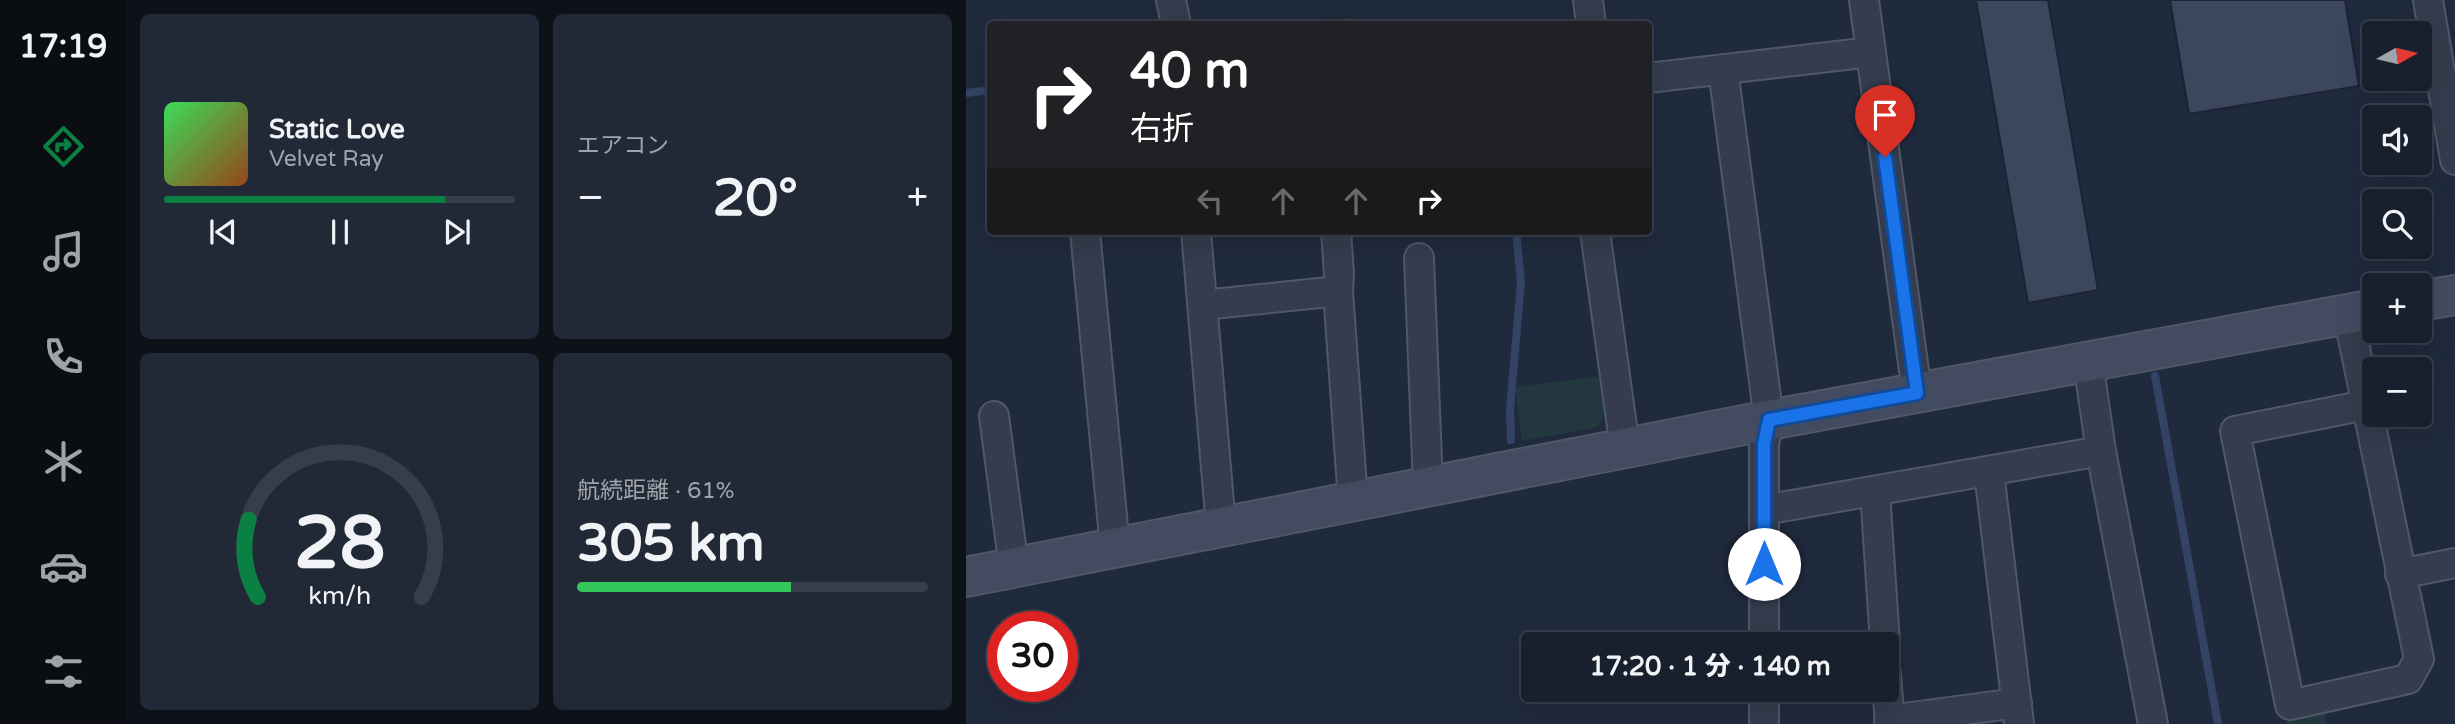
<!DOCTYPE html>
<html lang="ja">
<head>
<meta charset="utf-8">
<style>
	body { margin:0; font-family:"Varela Round","Noto Sans JP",sans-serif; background:#212836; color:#f1f3f6; height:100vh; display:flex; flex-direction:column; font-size:26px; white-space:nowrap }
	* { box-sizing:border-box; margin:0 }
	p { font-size:23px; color:#9fa3aa }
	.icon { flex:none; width:38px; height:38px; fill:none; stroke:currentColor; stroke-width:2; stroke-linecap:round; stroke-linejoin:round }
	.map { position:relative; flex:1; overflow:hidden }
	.side { display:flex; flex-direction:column; gap:14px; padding:14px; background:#0d1219; width:840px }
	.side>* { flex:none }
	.banner { position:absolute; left:21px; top:21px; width:665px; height:214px; border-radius:7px; box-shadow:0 7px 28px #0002,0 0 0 2px #363e4a; background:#202124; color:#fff; overflow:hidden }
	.needle { width:46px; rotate:82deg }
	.tools { position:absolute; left:1396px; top:21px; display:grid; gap:14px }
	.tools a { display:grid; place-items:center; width:70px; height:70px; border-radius:7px; background:#18202e; box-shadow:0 7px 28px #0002,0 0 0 2px #363e4a; font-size:35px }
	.speed { position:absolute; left:21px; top:611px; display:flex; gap:14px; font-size:35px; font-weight:700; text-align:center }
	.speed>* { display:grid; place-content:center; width:91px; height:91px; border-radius:50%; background:#18202e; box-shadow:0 7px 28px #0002,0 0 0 2px #363e4a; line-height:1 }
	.speed .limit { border:10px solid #d22; background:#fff; color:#111 }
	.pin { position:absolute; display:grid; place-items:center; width:60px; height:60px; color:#fff; margin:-72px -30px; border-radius:50% 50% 50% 0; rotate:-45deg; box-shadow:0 0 7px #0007 }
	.pin .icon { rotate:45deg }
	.me { position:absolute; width:77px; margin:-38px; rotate:0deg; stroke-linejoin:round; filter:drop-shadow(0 0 5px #0008) }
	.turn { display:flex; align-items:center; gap:24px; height:147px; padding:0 28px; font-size:32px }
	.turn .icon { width:91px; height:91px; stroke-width:2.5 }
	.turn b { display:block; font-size:49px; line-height:60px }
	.lanes { display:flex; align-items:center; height:66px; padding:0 28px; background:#0003; justify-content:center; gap:35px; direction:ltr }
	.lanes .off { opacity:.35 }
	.big { font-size:52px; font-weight:800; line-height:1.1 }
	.side .card { flex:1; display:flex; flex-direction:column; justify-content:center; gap:10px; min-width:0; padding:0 24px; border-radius:10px; background:#212836 }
	.side .dial { align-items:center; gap:0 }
	.dial svg { height:182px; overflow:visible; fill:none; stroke:#363e4a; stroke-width:7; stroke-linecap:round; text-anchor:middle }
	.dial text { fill:#f1f3f6; stroke:none }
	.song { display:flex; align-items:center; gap:21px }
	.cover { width:84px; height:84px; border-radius:10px; background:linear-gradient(135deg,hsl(130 70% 55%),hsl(20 70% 35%)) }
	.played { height:7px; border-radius:4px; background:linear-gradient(90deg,#0b8043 80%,#363e4a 80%) }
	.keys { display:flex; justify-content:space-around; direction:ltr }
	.heat { display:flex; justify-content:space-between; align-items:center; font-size:38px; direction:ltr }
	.charge { height:10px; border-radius:5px; background:linear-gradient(90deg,#34c759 61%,#363e4a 0) }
	.side .tiles { flex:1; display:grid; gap:14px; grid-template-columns:repeat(2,1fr) }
	.trip { position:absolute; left:555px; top:632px; width:378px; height:70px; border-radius:7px; background:#18202e; box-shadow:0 7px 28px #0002,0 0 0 2px #363e4a; font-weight:800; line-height:70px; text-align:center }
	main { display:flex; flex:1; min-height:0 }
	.tab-bar { display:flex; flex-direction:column; width:126px; justify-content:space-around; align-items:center; background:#0a0d12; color:#9fa3aa }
	.tab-bar .icon { width:49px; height:49px }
	.tab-bar .selected { color:#0b8043 }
	.tab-bar b { font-size:32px; color:#f1f3f6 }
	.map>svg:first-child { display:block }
	.green { fill:#22383e }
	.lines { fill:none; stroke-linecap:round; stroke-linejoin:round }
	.stream { stroke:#324366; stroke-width:8 }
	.building { fill:#3c465d; stroke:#1c2334; stroke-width:2 }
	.street-casing { stroke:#505768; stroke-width:32 }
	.secondary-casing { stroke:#505768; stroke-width:42 }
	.street { stroke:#343c4d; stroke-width:28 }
	.secondary { stroke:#424b60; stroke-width:38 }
	.route-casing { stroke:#114b97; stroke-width:18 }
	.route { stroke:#1a73e8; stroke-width:12 }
</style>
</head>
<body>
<main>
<nav class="tab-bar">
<b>17:19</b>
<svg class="icon selected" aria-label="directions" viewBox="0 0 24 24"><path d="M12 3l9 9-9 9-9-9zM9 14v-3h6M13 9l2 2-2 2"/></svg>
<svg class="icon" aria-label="music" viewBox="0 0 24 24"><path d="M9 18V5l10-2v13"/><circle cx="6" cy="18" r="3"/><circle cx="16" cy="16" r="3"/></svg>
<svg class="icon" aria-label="phone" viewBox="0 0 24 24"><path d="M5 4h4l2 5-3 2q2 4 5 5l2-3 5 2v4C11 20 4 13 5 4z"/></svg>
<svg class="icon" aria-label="climate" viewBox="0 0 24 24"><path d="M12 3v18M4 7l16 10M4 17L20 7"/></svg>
<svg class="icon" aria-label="car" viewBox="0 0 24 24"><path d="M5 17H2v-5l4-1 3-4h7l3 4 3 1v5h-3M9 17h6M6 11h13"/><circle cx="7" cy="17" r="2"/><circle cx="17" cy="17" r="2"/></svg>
<svg class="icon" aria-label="filters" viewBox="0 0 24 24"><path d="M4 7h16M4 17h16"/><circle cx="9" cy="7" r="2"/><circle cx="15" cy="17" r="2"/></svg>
</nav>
<section class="side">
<div class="tiles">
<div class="card">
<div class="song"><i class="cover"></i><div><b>Static Love</b><p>Velvet Ray</p></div></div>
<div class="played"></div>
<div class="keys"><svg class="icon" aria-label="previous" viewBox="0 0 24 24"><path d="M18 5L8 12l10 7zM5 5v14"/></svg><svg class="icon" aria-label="pause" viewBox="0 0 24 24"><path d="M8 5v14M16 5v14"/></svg><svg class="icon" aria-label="next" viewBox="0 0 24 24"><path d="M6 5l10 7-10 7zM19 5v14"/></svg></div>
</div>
<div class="card"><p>エアコン</p>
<div class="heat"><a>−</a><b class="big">20°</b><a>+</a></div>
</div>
<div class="card dial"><svg viewBox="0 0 100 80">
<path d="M14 69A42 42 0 1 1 86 69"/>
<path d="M14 69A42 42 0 0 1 10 35" stroke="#0b8043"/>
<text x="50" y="56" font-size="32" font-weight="700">28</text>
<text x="50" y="72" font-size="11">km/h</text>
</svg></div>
<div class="card"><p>航続距離 · 61%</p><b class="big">305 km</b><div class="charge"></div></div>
</div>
</section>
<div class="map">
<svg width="1489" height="724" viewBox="0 0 1489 724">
	<rect width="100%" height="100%" fill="#202a3d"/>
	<path class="green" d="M636,376L641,411L632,427L556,441L549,387Z
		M1358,709L1361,724H1319L1327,716Z"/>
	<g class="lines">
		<path class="stream" d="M0,93L24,90
			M1189,376L1252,724
			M545,440L544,409L555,282L550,231"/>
	</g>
	<path class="building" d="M1010,0H1082L1132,290L1062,303Z
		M1204,0H1379L1393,86L1223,114Z
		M384,17L385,24H330L329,23Z"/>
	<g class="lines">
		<defs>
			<path id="street" d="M205,0L210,24
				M622,0L625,24
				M898,0L951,393
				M1462,0L1489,160
				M757,69L803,420L798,444V644
				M682,78L905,52
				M119,231L149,548
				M230,231L255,527
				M370,231L373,274L372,291
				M629,231L659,448
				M453,258L462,486
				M237,305L372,291L387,501
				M1382,314L1453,659L1442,679L1324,705L1269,431L1400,405
				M1122,362L1135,451L1187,724
				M28,416L48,568
				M1023,472L1053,724
				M909,491L919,644
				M798,510L1135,451
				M1434,574L1489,563
				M920,674L924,724
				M923,720L1051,703
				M798,724V690"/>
			<path id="secondary" d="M1454,301L1489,295
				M0,577L803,420L1409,309"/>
		</defs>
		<use href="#street" class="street-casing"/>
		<use href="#secondary" class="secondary-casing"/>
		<use href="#street" class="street"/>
		<use href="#secondary" class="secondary"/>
	</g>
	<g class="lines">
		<defs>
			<path id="route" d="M798,564V444L803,420L951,393L919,157"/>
		</defs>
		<use href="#route" class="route-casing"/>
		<use href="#route" class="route"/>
	</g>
</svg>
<div class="tools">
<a><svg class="needle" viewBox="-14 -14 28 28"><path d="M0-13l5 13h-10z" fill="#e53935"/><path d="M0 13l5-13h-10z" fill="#9fa3aa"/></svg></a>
<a><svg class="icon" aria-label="sound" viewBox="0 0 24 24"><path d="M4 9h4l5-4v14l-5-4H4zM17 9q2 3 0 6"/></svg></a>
<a><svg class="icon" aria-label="search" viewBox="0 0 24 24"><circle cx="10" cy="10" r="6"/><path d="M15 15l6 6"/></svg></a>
<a>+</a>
<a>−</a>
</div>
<div class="speed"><div class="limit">30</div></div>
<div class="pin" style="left:919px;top:157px;background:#d93025"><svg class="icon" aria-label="arrive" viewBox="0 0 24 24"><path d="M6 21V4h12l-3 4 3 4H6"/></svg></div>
<svg class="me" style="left:798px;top:564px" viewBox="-20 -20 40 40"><circle r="19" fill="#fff"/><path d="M0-13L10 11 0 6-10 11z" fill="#1a73e8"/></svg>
<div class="trip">17:20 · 1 分 · 140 m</div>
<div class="banner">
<div class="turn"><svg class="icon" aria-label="right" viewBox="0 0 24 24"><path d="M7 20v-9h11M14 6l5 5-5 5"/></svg><div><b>40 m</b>右折</div></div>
<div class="lanes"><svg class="icon off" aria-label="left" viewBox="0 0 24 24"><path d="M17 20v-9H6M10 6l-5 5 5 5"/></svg><svg class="icon off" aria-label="ahead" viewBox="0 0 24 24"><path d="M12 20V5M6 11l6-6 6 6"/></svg><svg class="icon off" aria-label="ahead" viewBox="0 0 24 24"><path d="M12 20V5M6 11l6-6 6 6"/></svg><svg class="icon" aria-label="right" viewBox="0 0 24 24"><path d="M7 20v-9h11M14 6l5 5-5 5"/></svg></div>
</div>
</div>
</main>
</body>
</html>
